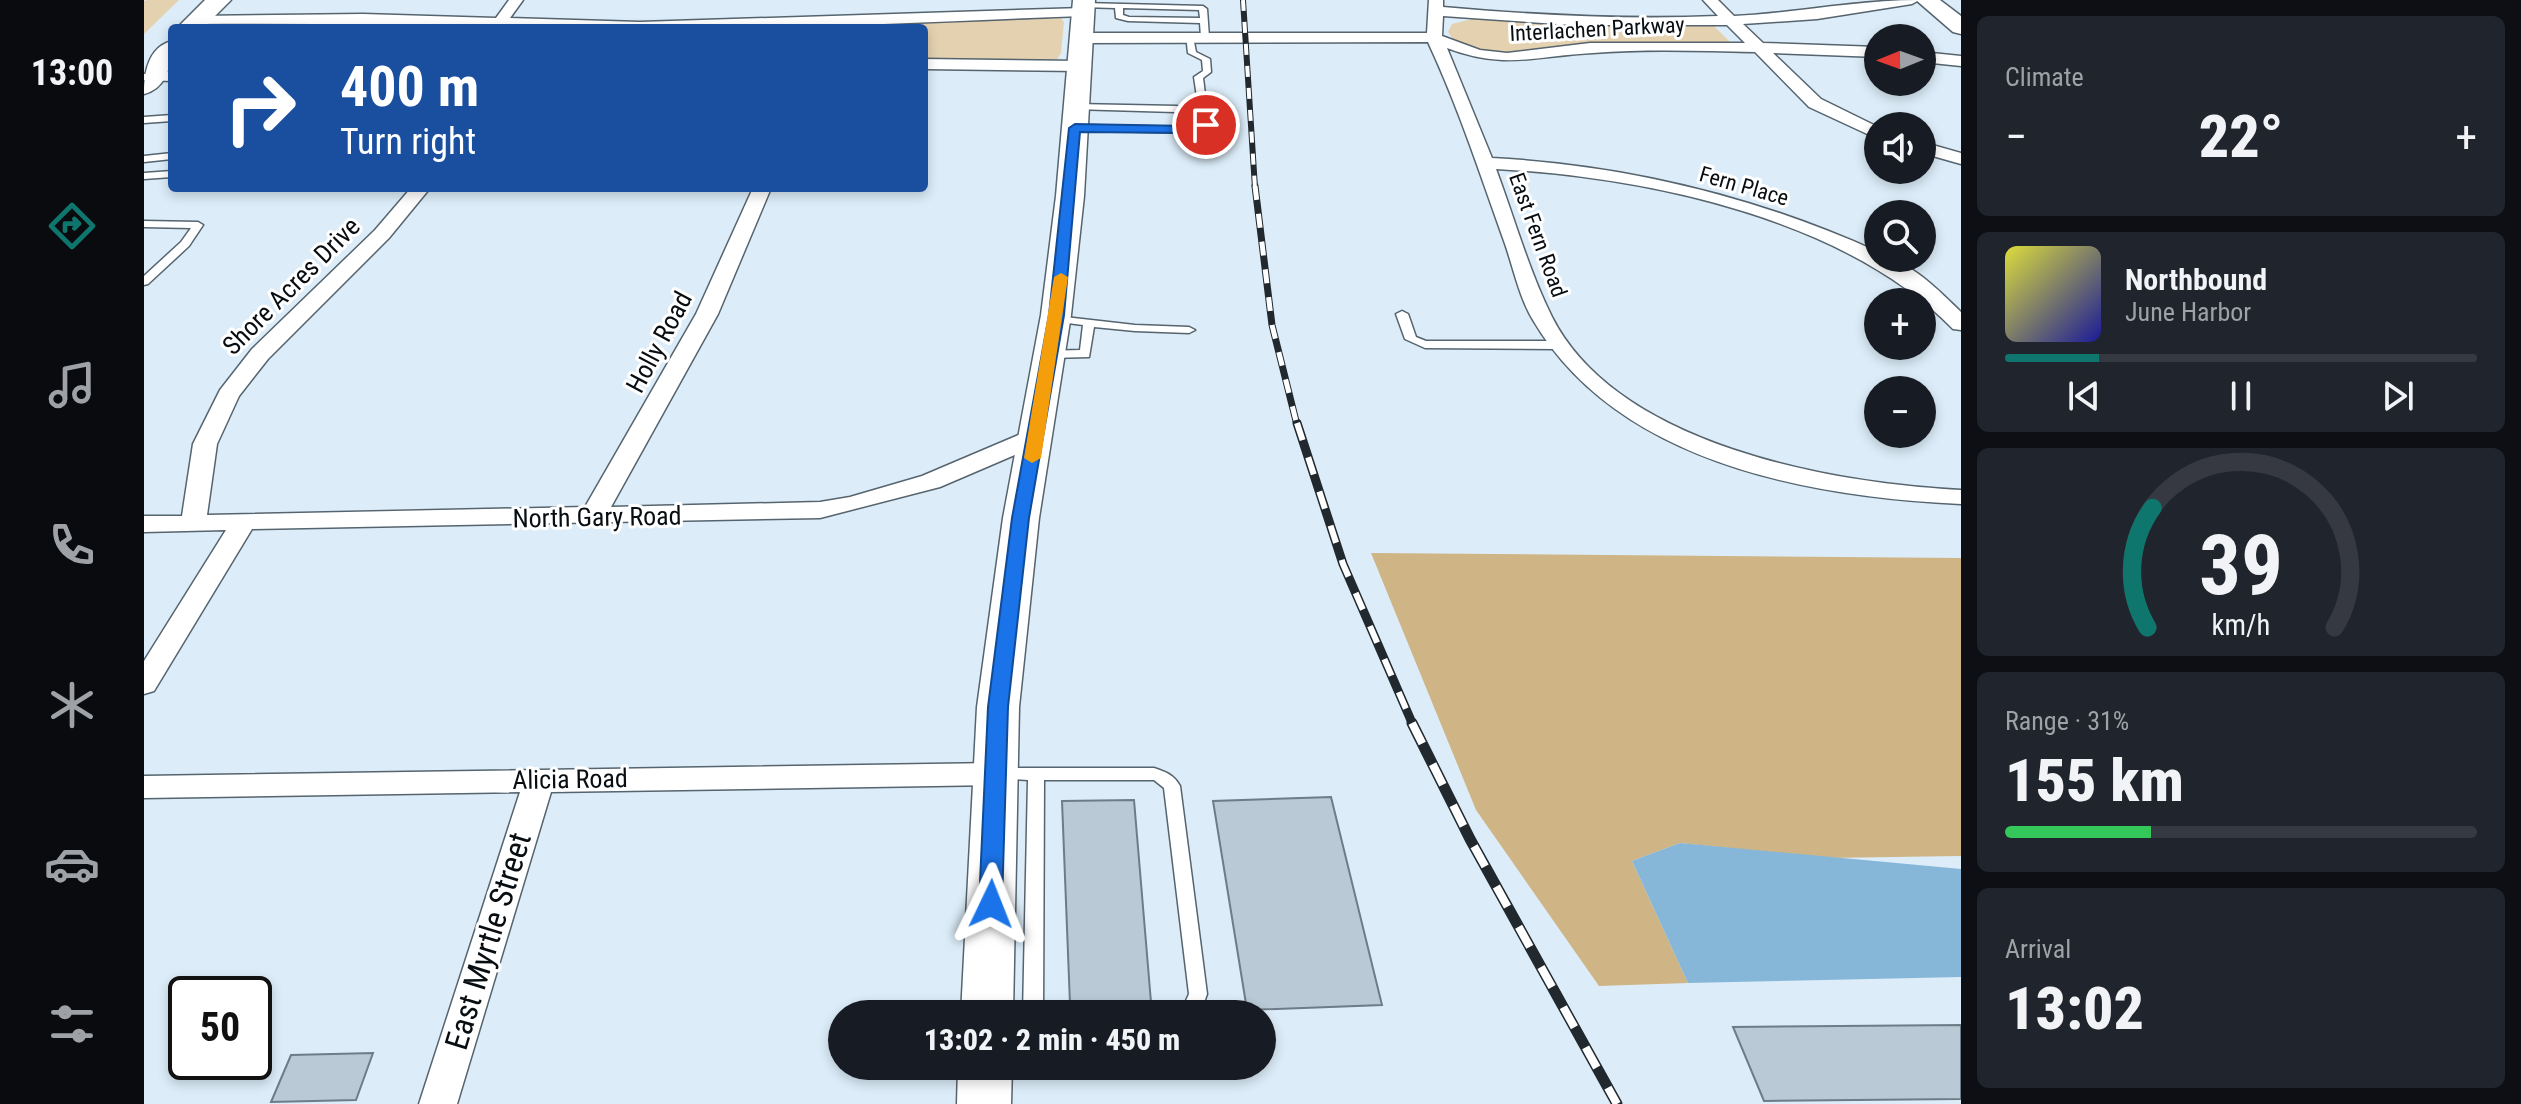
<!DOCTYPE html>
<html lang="en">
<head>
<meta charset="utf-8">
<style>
	body { margin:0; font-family:"Roboto Condensed",sans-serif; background:#20242c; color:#f1f3f6; height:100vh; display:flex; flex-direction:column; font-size:30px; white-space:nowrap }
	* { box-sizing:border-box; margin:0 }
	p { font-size:26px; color:#9ea1a6 }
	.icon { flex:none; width:44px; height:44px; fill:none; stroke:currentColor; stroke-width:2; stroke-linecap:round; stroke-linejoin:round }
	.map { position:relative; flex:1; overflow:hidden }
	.panel { display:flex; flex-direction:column; gap:16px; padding:16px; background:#0d0f14; width:560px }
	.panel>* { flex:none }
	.banner { position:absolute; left:24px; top:24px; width:760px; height:168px; border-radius:8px; box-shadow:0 4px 12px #0003; background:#1a4fa0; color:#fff; overflow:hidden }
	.needle { width:52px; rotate:269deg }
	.fabs { position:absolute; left:1720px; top:24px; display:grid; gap:16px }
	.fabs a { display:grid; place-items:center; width:72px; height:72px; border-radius:50%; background:#171b24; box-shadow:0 4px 12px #0003; font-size:40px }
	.speed { position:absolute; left:24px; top:976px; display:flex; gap:16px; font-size:40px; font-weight:700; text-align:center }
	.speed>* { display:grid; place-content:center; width:104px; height:104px; border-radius:50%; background:#171b24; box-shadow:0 4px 12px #0003; line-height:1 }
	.speed .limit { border:4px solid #111; border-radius:12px; background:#fff; color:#111 }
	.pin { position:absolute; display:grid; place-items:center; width:68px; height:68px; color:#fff; margin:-34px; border:4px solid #fff; border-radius:50%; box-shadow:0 2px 8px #0007 }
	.me { position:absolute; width:88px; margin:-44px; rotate:2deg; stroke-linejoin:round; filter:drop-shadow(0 0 6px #0008) }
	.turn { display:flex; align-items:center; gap:28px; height:168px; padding:0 40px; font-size:36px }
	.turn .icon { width:104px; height:104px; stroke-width:2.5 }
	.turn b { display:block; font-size:56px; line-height:68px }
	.big { font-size:60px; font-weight:800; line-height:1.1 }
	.panel .card { flex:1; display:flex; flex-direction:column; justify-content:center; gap:12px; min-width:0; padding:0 28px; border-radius:12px; background:#20242c }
	.panel .dial { align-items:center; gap:0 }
	.dial svg { height:208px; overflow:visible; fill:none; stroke:#363941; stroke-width:7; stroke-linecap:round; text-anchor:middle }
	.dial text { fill:#f1f3f6; stroke:none }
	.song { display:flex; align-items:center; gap:24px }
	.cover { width:96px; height:96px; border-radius:12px; background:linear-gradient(135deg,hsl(60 70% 55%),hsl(240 70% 35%)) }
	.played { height:8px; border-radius:4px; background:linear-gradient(90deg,#0f766e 20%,#363941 20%) }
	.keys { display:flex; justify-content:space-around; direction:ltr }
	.heat { display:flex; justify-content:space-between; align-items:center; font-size:44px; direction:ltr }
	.charge { height:12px; border-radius:6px; background:linear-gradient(90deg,#34c759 31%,#363941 0) }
	.trip { position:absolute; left:684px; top:1000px; width:448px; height:80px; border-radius:40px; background:#171b24; box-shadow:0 4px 12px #0003; font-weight:800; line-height:80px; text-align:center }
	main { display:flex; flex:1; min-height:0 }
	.tabs { display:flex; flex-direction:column; width:144px; justify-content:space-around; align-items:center; background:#090b0e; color:#9ea1a6 }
	.tabs .icon { width:56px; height:56px }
	.tabs .current { color:#0f766e }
	.tabs b { font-size:36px; color:#f1f3f6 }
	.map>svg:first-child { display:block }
	.green { fill:#e4d1af }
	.forest { fill:#cfb485 }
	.water { fill:#87b7d8 }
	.building { fill:#b9c9d5; stroke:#6d7c87; stroke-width:2 }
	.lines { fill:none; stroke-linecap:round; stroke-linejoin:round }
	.lane-casing { stroke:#55646e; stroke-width:3 }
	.street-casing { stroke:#55646e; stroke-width:3 }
	.secondary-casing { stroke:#55646e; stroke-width:3 }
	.primary-casing { stroke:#55646e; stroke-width:3 }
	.lane { fill:#fff; fill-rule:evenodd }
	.street { fill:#fff; fill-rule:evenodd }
	.secondary { fill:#fff; fill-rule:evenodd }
	.primary { fill:#fff; fill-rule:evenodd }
	.rail-far3-casing { stroke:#21292e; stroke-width:6 }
	.rail-far2-casing { stroke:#21292e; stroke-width:7 }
	.rail-far1-casing { stroke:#21292e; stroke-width:9 }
	.rail-casing { stroke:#21292e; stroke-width:11 }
	.rail-far3 { stroke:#fff; stroke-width:4; stroke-dasharray:11; stroke-linecap:butt }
	.rail-far2 { stroke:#fff; stroke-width:5; stroke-dasharray:14; stroke-linecap:butt }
	.rail-far1 { stroke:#fff; stroke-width:6; stroke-dasharray:18; stroke-linecap:butt }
	.rail { stroke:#fff; stroke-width:8; stroke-dasharray:23; stroke-linecap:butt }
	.route { fill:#1a73e8; stroke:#114b97; stroke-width:2 }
	.slow { fill:#f59e0b }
	.labels { text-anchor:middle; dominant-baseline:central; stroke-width:6; stroke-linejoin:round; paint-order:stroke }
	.far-street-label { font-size:22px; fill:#070d11; stroke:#fff }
	.street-label { font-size:26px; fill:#070d11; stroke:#fff }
	.near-street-label { font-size:32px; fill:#070d11; stroke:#fff }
</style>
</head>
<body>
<main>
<nav class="tabs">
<b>13:00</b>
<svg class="icon current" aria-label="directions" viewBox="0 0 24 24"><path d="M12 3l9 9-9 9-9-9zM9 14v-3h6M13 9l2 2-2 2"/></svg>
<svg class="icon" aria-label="music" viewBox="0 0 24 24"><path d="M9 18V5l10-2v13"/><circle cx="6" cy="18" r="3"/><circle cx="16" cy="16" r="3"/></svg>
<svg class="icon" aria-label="phone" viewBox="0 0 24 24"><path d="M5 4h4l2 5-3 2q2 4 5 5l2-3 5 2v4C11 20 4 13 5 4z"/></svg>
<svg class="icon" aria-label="climate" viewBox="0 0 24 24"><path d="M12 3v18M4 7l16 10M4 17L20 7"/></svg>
<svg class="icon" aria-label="car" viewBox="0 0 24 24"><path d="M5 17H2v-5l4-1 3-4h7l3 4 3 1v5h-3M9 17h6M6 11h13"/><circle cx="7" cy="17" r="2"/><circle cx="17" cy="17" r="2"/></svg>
<svg class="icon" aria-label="filters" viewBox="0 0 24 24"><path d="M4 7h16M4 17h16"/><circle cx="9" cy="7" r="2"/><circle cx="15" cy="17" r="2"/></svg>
</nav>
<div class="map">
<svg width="1817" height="1104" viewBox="0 0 1817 1104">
	<rect width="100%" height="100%" fill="#dcedf9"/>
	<path class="green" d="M3,0H35L0,34V1Z
		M914,15L920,22L917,53L911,63L780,62V28H554Z
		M1336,17L1568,24L1586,42L1466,44L1365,54L1343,52L1311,42L1304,32L1308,24Z
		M229,22L374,28H77L81,23Z"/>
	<path class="forest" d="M1227,553L1817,558V856L1682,858L1536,843L1488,861L1544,983L1455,986L1332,810Z"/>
	<path class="water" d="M1536,843L1817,869V977L1544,983L1488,861Z"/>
	<path class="building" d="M1187,797L1238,1005L1103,1010L1069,801Z
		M990,800L1007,1002L926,1004L918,801Z
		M1817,1025V1099L1620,1101L1589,1027Z
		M229,1053L212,1100L127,1102L147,1055Z"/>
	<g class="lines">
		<defs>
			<path id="lane" d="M940,3L1059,6L1063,9L1065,37L1061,39L1057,37L1056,23L984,21L972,18L971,8L937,7L936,5ZM979,8L1055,10L1056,18L985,17L979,15Z
				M1042,35L1049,37L1052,52L1066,59L1067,72L1059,78L1065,127L1047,133L928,130L926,128L931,125L1041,127L1038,115L1031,112L929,109L927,107L932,104L1033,106L1045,112L1050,126L1057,124L1050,77L1059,71L1058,60L1044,53Z
				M28,115V121L0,123V117Z
				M28,153V159L0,162V156Z
				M28,171V177L0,179V173Z
				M0,221L54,222L59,225L45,246L4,284L0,285V276L37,242L47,228L0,227Z
				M1258,311L1264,314L1272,337L1282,341H1414L1420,345L1414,349L1281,348L1261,339L1252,314Z
				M912,316L991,325L1045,327L1051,330L1045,333L991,331L950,327L945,357L906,358L900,354L902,351L936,350L939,325L908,321L906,319Z
				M856,768H1010C1022,772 1030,775 1036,786L1063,994L1056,1014H1036L1045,994L1020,788L1010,780H900L899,1014H879L884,780L850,778L848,774L850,770Z"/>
			<path id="street" d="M365,0H379L366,18L496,22L939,8L946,12L939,16C826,20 713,26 600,28C414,31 238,22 52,24L45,20L52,16L219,14L352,18Z
				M1285,0H1299V7C1390,15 1482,20 1574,16L1559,0H1574L1590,16C1652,13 1713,0 1775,0L1768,4L1673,19L1599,24L1619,43L1734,47V57L1629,53L1677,99L1734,127V139L1665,107L1611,52C1557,51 1503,49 1449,53C1391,56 1361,70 1303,48L1348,158C1481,165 1613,197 1734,252V258C1765,258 1796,292 1817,312V330L1809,329C1701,218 1502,177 1352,169C1370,217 1385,271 1408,317C1474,446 1687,483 1817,490V504C1665,497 1473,463 1389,320C1375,297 1369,266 1360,241C1336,174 1314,106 1284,42L937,43L929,38L937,33H1283ZM1299,16L1428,25H1583L1601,43H1446L1363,53L1336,50L1298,36Z
				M1778,52L1817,56V66L1778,62Z
				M780,59L935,61L943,66L935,71L780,69Z
				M28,71V81L0,80V74Z
				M1778,142L1817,153V164L1778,153Z
				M267,188H286L245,238L124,359L95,396L73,444L63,515L441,507L552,314L609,188H627L574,314L467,507L676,502L706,497L778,476L884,431H900L904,436L873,454L796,487L676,518L108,529L10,691L0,694V661L82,530L0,532V516H38L49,444L76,390L108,349L231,230Z
				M852,763L863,766L867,774L863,782L852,785L407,792L313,1104H275L376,792L0,798V776Z"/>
			<path id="secondary" d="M929,0H951L940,196L927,315L895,518L875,707L869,1014H817L833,707L859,518L897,315L912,196Z
				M1772,0H1796L1817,16V34L1809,32Z
				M814,1066H868L867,1104H813Z"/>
			<path id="primary" d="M61,0H87L59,28H33Z
				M28,41C28,62 24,88 0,94C0,73 4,47 28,41Z"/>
		</defs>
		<use href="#lane" class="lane-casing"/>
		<use href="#street" class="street-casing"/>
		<use href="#secondary" class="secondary-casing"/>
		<use href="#primary" class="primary-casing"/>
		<use href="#lane" class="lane"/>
		<use href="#street" class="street"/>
		<use href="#secondary" class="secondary"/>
		<use href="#primary" class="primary"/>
		<defs>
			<path id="rail-far3" d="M1099,0L1111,188"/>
			<path id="rail-far2" d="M1111,186L1128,325L1153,425"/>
			<path id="rail-far1" d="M1153,423L1199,564L1269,725"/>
			<path id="rail" d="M1268,723L1326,839L1473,1104"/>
		</defs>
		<use href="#rail-far3" class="rail-far3-casing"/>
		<use href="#rail-far2" class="rail-far2-casing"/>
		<use href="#rail-far1" class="rail-far1-casing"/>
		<use href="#rail" class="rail-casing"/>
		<use href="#rail-far3" class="rail-far3"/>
		<use href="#rail-far2" class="rail-far2"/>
		<use href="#rail-far1" class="rail-far1"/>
		<use href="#rail" class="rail"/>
	</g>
	<path class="route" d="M1062,121L1068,125L1066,127L1047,133L936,132L920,315L885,518L864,707L858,904L855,910H838L835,904L844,707L868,518L905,315L925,128L931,124L1046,126Z"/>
	<path class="slow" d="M917,273L924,277L897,458L888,463L880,458L910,277Z"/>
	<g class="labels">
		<g class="far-street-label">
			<text transform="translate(1453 29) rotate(-3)">Interlachen Parkway</text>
			<text transform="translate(1600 186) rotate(16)">Fern Place</text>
			<text transform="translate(1394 235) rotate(70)">East Fern Road</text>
		</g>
		<g class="street-label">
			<text transform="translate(147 286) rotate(-45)">Shore Acres Drive</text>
			<text transform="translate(515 342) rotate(-62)">Holly Road</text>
			<text transform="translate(453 517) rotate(-1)">North Gary Road</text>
			<text transform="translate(426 779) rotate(-1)">Alicia Road</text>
		</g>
		<g class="near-street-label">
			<text transform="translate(344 941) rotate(-73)">East Myrtle Street</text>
		</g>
	</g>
</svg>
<div class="fabs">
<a><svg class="needle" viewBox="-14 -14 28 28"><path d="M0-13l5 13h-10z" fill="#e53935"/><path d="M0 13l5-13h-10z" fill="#9ea1a6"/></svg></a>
<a><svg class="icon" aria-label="sound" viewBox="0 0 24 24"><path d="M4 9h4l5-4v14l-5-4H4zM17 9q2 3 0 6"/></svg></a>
<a><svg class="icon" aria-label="search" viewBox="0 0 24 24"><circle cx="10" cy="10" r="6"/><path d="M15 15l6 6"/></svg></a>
<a>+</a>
<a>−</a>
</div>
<div class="speed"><div class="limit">50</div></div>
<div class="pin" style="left:1062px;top:125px;background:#d93025"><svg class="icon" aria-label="arrive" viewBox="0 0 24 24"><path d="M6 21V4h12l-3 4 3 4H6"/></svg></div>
<svg class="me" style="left:847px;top:904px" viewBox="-20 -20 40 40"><path d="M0-17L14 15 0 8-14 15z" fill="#1a73e8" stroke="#fff" stroke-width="4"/></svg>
<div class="trip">13:02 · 2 min · 450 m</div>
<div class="banner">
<div class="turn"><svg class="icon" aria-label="right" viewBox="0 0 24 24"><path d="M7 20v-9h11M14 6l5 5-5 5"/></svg><div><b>400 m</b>Turn right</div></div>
</div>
</div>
<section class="panel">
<div class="card"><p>Climate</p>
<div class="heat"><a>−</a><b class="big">22°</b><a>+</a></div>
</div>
<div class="card">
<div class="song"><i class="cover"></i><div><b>Northbound</b><p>June Harbor</p></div></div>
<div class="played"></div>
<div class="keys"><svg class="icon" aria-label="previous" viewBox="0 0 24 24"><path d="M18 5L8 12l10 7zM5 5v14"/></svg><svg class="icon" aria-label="pause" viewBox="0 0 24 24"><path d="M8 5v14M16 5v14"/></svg><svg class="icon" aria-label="next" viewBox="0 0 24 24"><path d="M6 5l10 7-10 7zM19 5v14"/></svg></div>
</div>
<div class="card dial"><svg viewBox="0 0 100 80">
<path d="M14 69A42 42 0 1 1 86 69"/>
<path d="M14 69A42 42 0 0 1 16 23" stroke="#0f766e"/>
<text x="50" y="56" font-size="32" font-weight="700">39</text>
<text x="50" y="72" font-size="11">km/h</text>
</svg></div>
<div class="card"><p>Range · 31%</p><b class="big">155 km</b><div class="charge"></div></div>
<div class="card"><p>Arrival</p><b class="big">13:02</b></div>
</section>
</main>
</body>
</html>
